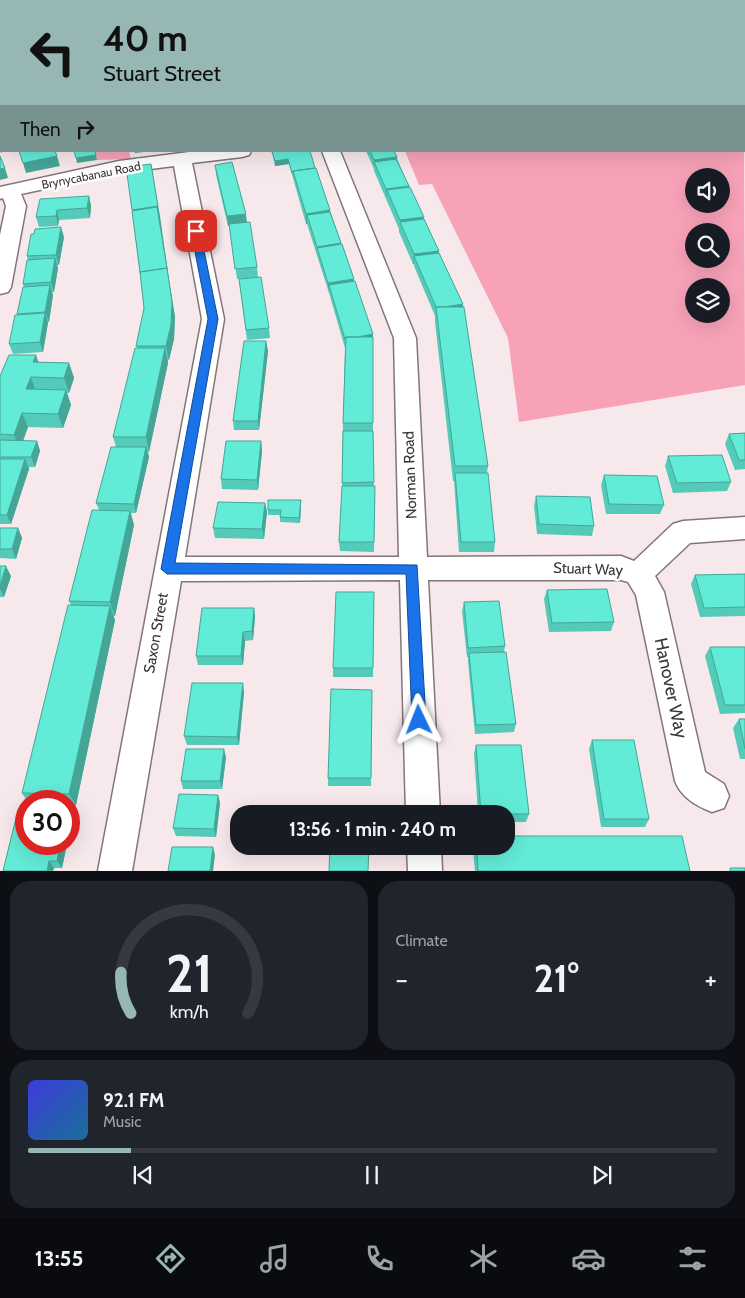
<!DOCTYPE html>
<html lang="en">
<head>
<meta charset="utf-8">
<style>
	body { margin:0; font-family:Cabin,sans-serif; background:#20242c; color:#f1f3f6; height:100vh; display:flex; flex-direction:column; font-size:19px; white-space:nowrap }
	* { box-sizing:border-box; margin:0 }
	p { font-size:16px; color:#9ea1a6 }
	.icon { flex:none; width:28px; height:28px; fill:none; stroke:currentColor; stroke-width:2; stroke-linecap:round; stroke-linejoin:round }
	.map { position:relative; height:871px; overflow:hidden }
	.panel { display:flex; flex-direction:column; gap:10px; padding:10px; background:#0d0f14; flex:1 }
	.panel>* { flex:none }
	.hud { position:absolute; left:0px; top:0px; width:745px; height:152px; box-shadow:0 5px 20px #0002; background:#96b7b4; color:#111; overflow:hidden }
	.buttons { position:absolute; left:685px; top:168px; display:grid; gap:10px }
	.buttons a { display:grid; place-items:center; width:45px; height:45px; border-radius:50%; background:#171b24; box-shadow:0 5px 20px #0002; font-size:25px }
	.speed { position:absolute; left:15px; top:790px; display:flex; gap:10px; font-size:25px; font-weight:700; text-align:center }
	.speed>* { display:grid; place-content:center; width:65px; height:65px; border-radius:50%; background:#171b24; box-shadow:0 5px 20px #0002; line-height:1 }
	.speed .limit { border:8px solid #d22; background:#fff; color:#111 }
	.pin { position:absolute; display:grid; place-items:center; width:42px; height:42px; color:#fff; margin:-21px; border-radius:10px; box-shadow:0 2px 8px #0006 }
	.me { position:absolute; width:55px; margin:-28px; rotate:358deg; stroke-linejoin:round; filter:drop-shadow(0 0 4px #0008) }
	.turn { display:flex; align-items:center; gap:18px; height:105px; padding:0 20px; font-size:22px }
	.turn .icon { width:65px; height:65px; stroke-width:2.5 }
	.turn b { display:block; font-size:35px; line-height:42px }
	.then { display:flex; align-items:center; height:48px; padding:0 20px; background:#0003; gap:10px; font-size:19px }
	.big { font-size:38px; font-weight:700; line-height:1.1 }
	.panel .tile { flex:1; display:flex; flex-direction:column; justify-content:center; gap:8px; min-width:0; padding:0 18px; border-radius:20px; background:#20242c }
	.panel .dial { align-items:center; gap:0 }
	.dial svg { height:130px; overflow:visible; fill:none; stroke:#363941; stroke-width:7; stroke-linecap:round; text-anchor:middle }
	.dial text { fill:#f1f3f6; stroke:none }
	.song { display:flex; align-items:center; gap:15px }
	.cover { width:60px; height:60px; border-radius:8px; background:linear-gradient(135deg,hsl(240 70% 55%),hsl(200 70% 35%)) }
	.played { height:5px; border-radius:2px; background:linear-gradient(90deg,#96b7b4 15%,#363941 15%) }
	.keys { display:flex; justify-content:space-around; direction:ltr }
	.heat { display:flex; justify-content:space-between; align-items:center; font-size:28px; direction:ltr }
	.panel .tiles { flex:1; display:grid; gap:10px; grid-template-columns:1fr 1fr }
	.tile:last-child { grid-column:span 2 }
	.trip { position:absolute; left:230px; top:805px; width:285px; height:50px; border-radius:20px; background:#171b24; box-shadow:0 5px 20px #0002; font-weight:700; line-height:50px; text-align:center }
	.tabs { display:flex; height:80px; justify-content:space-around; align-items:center; background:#090b0e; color:#9ea1a6 }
	.tabs .icon { width:35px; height:35px }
	.tabs .selected { color:#96b7b4 }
	.tabs b { font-size:22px; color:#f1f3f6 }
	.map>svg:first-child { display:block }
	.green { fill:#f8a2b8; fill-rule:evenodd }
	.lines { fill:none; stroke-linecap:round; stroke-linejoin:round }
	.minor-casing { stroke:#837578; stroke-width:3 }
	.major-casing { stroke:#a7506b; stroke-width:30 }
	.minor { fill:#fff; fill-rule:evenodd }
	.major { stroke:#ed9eb8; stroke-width:28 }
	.wall { fill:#54cbb9 }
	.shaded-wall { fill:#45a596 }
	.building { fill:#62ecd7; stroke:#45a596 }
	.route { fill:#1a73e8; stroke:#114b97 }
	.labels { text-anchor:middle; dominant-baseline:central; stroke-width:5; stroke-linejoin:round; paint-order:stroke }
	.far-street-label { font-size:12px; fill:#3b3536; stroke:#fff }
	.street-label { font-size:15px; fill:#3b3536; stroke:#fff }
	.near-street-label { font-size:18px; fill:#3b3536; stroke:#fff }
</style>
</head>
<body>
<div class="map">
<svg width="745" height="871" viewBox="0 0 745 871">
	<rect width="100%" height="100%" fill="#f7e8eb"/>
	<path class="green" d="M744,119L745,385L519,422L508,338L432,184L419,185L405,151H744ZM694,176H721V204H694ZM694,231H721V259H694ZM694,286H721V314H694Z
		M95,151H129L131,159L97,160Z"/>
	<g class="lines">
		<defs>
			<path id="minor" d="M30,0H46L47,1H31Z
				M344,0H360V1H345Z
				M567,0H583V1H568Z
				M667,0H683L684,1H668Z
				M744,19H745V29H744Z
				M744,109H745V119H744Z
				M0,138L1,139V151L0,150Z
				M197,151H251L249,155L242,157L192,163L224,319L185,557H399L394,338L322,151H340L416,338L427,557L621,556L634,561L673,524L683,521L745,517V539L690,543L655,576L664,592L705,772L724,784L729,796L724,808L712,812C696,806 681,797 675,781L636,595L628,582L621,580H428L440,814H406L400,580L181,581L132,871H98L202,319L174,166L119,173L21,194L26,206L11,287L8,292L0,294V235L6,206L3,198L0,199V187L119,161Z
				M407,846H441L442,871H408Z"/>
			<path id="major" d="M119,1L123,0
				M152,1L156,0"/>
		</defs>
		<use href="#minor" class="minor-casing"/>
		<use href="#major" class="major-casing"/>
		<use href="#minor" class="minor"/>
		<use href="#major" class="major"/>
	</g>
	<path class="wall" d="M1,0H31L33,1H2Z
		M0,50H1V88L0,89Z
		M366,151H394L409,187L439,251V253L463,304L488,466L487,473L495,542L494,552H459L454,481H453L435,322V316L414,266V264H413L399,232V229L374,171V169Z
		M272,152L315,168L354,279V281L373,337V431L374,486H375L374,552L340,551L339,542L342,486L343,423L345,348L329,293L307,224H306L289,164L275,166Z
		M215,165L247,222L257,267L258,277L237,279L230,226H228L216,175Z
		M89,196L91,206L90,218L59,220L58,226L39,227L36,217Z
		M159,216L175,317L174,339L169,360H168V363L149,452H148L149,457L136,513H131L134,525L115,616H113L115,620L76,805H69V801H27L22,793L71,605L69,601L99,510L96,503L116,447L113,437L137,348L136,346L144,308L133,217Z
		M64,237L59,265H57L58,268L54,292H52L53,295L49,322H48L43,352L13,354L9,344L18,315L17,314L24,287L23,284L28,260L27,256Z
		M239,279L269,328L270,338L247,340Z
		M266,341L268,351L259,430H234L233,421Z
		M39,362L69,363L74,378L69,393H67L71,405L63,428L28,427L23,441H37L40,451L35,467H29V469L11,524H0V376Z
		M745,433V469L735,470L725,444L729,434Z
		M261,441L262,451L258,490L222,489L221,479Z
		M668,456L731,482L727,491L673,493L665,466Z
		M604,475L664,505L660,514H606L601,485Z
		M536,496L594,526L592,536L537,534L534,506Z
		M301,500V505L300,523L280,522V515H268V510Z
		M265,503L267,512L264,539L215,538L213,528Z
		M0,528H18L22,538L16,559L0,558Z
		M0,566L11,576L4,597H0Z
		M745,574V616L700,617L691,584L695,575Z
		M547,590L614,622L611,631L549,632L544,599Z
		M374,592L373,677H333V668Z
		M464,602L505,646L504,652L516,724L514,732L475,734L468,662V657H467L462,611Z
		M254,608L255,617L253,640L245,641L243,665H198L196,656Z
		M710,647H745V713L720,714L705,656Z
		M372,690L371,786H328V778Z
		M244,692L239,745H187L184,736Z
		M739,719H745V759H740L733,728Z
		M592,740L649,819L645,827H601L589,749Z
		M476,745L529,814L526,822H506V814H478L474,753Z
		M226,757L222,789H183L181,781Z
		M218,795L220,803L216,837L176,836L173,828Z
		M26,844H67L62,868H54L53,871H3Z
		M474,846H506L690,871H475L473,850Z"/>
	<path class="shaded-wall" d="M203,0H234L230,1H199Z
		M0,14H1V24H0Z
		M0,77L1,81V88L0,89Z
		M134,151H152L135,153Z
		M96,155L97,160L77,163L76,158Z
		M57,156L60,166L26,173L23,163Z
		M397,157V167L374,163V160Z
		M288,159L289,164L275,166V161Z
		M151,164L160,216L169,280L134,220L132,210Z
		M5,168L8,178L0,180V169Z
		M409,186V196L387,190L386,199V189Z
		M89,196L91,206L90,218L87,208Z
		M57,210L59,220L58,226L56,216Z
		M330,210V220L307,215V224H306V214Z
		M246,214L247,224L228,226L227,216Z
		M424,217L423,226L400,223V220Z
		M61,227L64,237L59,265L56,255Z
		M341,243V253L317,248V257V247Z
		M439,251L438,261L414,256V264H413L414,254Z
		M55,258L58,268L54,292L51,282Z
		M167,268L175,317L174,339L169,360L166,346Z
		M354,279V289L329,285V293L328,283Z
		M50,285L53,295L49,322L45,312Z
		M463,304L462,314L437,309Z
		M45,313L48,323L43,352L40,342Z
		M373,334V344L345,339Z
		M266,341L268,351L259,430L258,421Z
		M165,348L168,363L149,452L146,437Z
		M36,355L41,370L33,362Z
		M69,363L74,378L69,393L64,378Z
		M31,377L36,392L26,389Z
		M66,390L71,405L63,428L58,414Z
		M22,413L28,427L20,449L14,435Z
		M37,441L40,451L35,467L31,457Z
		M261,441L262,451L258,490L257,480Z
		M146,447L149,457L136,513L134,504Z
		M25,459L29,469L11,524L7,515Z
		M301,500V505L300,523L299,518Z
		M265,503L267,512L264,539L262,529Z
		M130,511L134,525L115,616L110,602Z
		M18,528L22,538L16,559L12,549Z
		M6,566L11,576L4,597L0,589V586Z
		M110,606L115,620L76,805L69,794Z
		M254,608L255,617L253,640L252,631Z
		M243,632L245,641L243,665L241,656Z
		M243,683L244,692L239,745L237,737Z
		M224,749L226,757L222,789L220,781Z
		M218,795L220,803L216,837L214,829Z
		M69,823L70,826L69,834Z
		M60,844H67L62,868L57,861Z
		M213,847L215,855L213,871H210Z
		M49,861L54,868L53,871H47Z"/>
	<path class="building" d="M8,0H31L33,1H9Z
		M173,0H188L191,1H171Z
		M366,0H451V1H365Z
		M465,0H516V1H465Z
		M529,0H550V1H529Z
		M1,4V14H0V5Z
		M0,50H1V68L0,67Z
		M19,151H55L57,156L23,163Z
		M74,151H95L96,155L76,158Z
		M277,151H310L315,168L293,171V173H292L288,159L275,161L272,152Z
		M370,151H394L397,157L374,160Z
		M0,156L5,168L0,169Z
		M396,159L409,186L386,189L374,162Z
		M232,162L246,214L227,216L215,165Z
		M151,164L158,206L132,210L126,167Z
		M316,168L330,210L306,214L293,171Z
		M410,187L424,217L400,220L387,190Z
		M89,196L87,208L57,210L56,216L36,217L40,199Z
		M157,207L167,268L140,272L132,211Z
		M330,212L341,243L317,247L307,215Z
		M424,219L439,251L414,254L400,222Z
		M250,222L257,267L235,269L229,224Z
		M61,227L56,255L27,256L31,234H34L35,229Z
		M342,244L354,279L328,283L317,248Z
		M439,253L463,304L444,307H436L414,256Z
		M55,258L51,282L23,284L27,260Z
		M167,268L172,302L171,325L166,346H136L144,308L140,272Z
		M261,277L269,328L246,330L239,279Z
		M355,281L373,334L358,337H346L345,339L329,285Z
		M50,285L45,312L17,314L23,287Z
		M436,307H464L488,466H455Z
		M45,313L40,342L9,344L15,315Z
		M346,337H373V423H343Z
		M244,341H266L258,421H233Z
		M135,348H165L146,437H113Z
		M9,355H36L33,362L69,363L64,378L31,377L26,389L66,390L58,414L22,413L14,435L0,434V376Z
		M343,431H373L374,482L342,483Z
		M745,433V460H739L729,434Z
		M0,440L37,441L31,457H0Z
		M226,441H261L257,480L221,479Z
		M111,447H146L134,504L96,503Z
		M722,455L731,482L677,483L668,456Z
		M0,459H25L7,515H0Z
		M455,473H488L495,542H461Z
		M604,475L657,476L664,505L609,504Z
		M342,486H375L374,542H339Z
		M536,496L590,497L594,526L539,524Z
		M268,500H301L299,518L280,517L281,510H268Z
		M218,502L265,503L262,529L213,528Z
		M92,510L130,511L110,602L69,601Z
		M0,528H18L12,549H0Z
		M0,566H6L0,586Z
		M745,574V607L704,608L695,575Z
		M607,589L614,622L552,623L547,590Z
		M336,592H374L373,668H333Z
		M499,601L505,646L468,648L464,602Z
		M68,605L110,606L69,794L22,793Z
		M202,608H254L252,631L243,632L241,656H196Z
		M710,647H745V705H725Z
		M506,652L516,724L476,725L469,653Z
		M192,683H243L237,737L184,736Z
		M331,689L372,690L371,778H328Z
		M739,719H745V749Z
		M592,740H634L649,819H604Z
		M476,745H521L529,814H481Z
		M186,749H224L220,781H181Z
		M179,794L218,795L214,829L173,828Z
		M332,812L369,813V814H332Z
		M16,818H26V844H60L57,861H49L47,871H3Z
		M506,836H682L690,871H478L477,846H506Z
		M330,846H369L368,871H329Z
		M172,847H213L210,871H168Z
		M730,868H745V871H730Z"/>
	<path class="route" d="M196,228L200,231L218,319L175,563L417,565L426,720L424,724L419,726L414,724L412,720L406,574H167L161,569L208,319L191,231Z"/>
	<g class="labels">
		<g class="far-street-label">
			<text transform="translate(91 175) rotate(-11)">Brynycabanau Road</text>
		</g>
		<g class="street-label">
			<text transform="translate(410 475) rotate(-92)">Norman Road</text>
			<text transform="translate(588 569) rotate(2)">Stuart Way</text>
			<text transform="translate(156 633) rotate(-80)">Saxon Street</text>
		</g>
		<g class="near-street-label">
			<text transform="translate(671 688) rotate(78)">Hanover Way</text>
		</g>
	</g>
</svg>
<div class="buttons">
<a><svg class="icon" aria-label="sound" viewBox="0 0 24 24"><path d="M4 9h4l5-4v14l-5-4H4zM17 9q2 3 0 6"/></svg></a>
<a><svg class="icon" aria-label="search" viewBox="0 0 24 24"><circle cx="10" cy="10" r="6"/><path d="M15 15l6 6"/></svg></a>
<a><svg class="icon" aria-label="layers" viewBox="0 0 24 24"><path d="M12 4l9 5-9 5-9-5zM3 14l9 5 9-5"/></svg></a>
</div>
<div class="speed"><div class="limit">30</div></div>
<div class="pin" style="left:196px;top:231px;background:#d93025"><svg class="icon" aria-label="arrive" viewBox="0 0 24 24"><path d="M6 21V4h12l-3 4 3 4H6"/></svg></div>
<svg class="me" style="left:419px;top:720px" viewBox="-20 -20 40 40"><path d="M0-17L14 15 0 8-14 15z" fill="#1a73e8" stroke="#fff" stroke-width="4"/></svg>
<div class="trip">13:56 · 1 min · 240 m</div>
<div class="hud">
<div class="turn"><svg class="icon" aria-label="left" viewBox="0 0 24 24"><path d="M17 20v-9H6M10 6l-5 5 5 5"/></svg><div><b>40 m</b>Stuart Street</div></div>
<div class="then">Then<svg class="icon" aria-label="right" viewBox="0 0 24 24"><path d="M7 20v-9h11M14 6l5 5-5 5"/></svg></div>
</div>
</div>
<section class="panel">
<div class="tiles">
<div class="tile dial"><svg viewBox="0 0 100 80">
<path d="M14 69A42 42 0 1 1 86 69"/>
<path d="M14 69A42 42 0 0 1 8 44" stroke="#96b7b4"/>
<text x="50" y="56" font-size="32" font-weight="700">21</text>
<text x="50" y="72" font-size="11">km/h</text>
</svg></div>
<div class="tile"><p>Climate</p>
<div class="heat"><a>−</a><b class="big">21°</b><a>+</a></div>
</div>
<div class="tile">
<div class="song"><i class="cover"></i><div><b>92.1 FM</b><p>Music</p></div></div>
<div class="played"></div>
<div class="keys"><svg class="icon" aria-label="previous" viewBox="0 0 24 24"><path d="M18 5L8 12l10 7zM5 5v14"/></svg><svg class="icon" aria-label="pause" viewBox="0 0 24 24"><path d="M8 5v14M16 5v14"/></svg><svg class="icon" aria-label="next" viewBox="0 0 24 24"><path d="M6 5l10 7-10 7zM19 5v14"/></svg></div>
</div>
</div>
</section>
<nav class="tabs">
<b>13:55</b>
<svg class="icon selected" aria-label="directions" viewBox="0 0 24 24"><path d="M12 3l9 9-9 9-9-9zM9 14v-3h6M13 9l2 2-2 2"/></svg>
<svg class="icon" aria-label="music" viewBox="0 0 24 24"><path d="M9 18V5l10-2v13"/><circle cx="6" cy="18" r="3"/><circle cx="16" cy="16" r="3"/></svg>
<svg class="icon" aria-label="phone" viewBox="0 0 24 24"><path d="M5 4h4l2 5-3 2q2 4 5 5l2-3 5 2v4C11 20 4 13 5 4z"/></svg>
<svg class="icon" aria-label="climate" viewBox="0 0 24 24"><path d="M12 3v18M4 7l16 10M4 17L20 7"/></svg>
<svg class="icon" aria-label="car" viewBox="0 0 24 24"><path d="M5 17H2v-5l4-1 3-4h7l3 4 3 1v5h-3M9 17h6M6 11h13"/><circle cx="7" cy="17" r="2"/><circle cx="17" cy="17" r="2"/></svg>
<svg class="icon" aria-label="filters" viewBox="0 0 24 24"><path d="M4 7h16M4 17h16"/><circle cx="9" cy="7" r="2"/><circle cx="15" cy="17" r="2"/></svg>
</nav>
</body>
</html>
